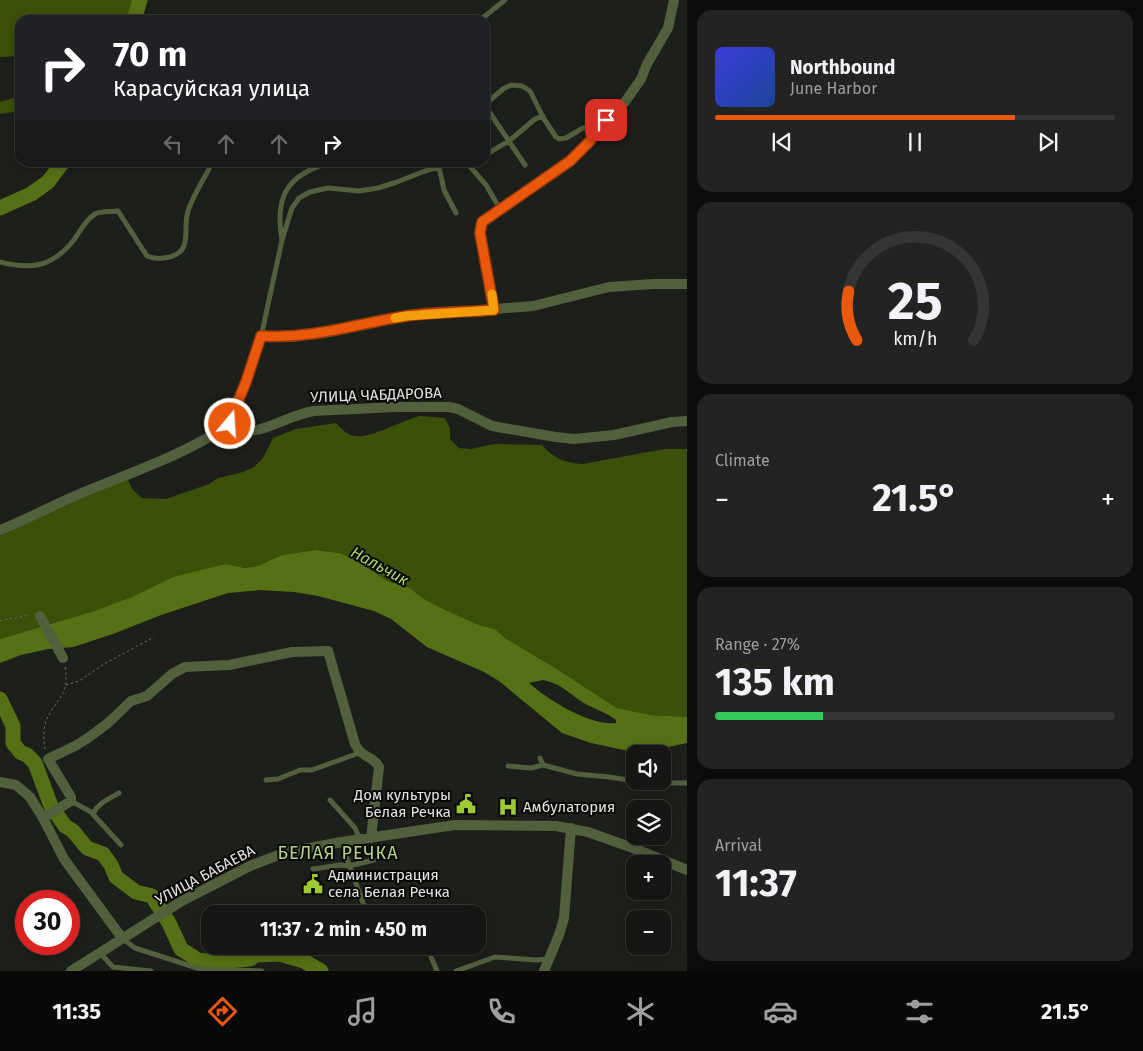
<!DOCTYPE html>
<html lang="en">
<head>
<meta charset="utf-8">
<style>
	body { margin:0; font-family:"Fira Sans",sans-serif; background:#232422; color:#f1f3f6; height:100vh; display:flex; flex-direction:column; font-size:19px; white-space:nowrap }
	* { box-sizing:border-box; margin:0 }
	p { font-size:16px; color:#9e9fa0 }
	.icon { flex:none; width:28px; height:28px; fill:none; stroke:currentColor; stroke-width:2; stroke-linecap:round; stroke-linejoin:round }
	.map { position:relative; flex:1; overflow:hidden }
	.details { display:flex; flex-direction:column; gap:10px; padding:10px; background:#0c0d0b; width:456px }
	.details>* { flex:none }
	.top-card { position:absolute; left:15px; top:15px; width:475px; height:152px; border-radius:15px; box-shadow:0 2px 12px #0003,0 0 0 1px #353634; background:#202124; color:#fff; overflow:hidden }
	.buttons { position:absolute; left:626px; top:745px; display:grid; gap:10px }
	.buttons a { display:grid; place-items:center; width:45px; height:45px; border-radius:10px; background:#161714; box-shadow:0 2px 12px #0003,0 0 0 1px #353634; font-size:25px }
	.speed { position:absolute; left:15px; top:890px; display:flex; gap:10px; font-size:25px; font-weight:700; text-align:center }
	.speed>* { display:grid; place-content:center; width:65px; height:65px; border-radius:50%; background:#161714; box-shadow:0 2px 12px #0003,0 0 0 1px #353634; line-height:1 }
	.speed .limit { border:8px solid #d22; background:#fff; color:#111 }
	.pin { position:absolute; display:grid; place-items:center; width:42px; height:42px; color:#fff; margin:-21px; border-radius:10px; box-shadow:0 2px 8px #0006 }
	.me { position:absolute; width:55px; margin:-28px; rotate:18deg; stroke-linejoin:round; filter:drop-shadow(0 0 4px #0008) }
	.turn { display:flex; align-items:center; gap:18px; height:105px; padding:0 15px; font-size:22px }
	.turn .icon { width:65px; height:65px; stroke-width:2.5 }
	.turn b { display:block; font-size:35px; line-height:42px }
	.lanes { display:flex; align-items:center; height:48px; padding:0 15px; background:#0003; justify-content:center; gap:25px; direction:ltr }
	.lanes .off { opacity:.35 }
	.big { font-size:38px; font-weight:700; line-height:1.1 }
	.details .tile { flex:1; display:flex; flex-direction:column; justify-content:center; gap:8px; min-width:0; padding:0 18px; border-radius:15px; background:#232422 }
	.details .dial { align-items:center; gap:0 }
	.dial svg { height:130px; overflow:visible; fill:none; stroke:#353634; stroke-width:7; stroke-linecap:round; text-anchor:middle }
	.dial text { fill:#f1f3f6; stroke:none }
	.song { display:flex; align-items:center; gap:15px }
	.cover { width:60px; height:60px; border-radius:8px; background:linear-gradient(135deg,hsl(240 70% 55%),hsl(220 70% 35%)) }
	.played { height:5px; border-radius:2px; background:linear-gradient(90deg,#ea580c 75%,#353634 75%) }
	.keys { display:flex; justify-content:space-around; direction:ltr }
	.heat { display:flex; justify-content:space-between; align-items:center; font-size:28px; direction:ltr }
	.charge { height:8px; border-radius:4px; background:linear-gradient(90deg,#34c759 27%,#353634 0) }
	.trip { position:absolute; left:201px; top:905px; width:285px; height:50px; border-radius:15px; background:#161714; box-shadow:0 2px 12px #0003,0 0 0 1px #353634; font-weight:700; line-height:50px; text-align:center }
	.tabs { display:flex; height:80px; justify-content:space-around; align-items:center; background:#090908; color:#9e9fa0 }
	.tabs .icon { width:35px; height:35px }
	.tabs .current { color:#ea580c }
	.tabs b { font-size:22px; color:#f1f3f6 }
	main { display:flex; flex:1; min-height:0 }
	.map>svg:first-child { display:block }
	.forest { fill:#3b5008 }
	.water { fill:#567115; fill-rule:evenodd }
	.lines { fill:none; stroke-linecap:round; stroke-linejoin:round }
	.river { stroke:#567115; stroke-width:15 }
	.path { stroke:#6a6b68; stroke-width:1; stroke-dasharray:2.5 2.5; stroke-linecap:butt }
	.lane { stroke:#53603e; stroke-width:5 }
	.street { stroke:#53603e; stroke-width:10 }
	.route-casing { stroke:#983908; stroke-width:12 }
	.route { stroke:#ea580c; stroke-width:9 }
	.slow { stroke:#f59e0b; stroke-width:9 }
	.labels { text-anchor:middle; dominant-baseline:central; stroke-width:4; stroke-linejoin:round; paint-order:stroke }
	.street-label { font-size:15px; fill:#e4e5e3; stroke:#080807 }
	.poi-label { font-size:15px; fill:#e4e5e3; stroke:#080807; text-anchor:start }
	.water-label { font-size:16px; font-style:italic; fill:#add462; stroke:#080807 }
	.quarter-label { font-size:18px; letter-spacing:1px; fill:#b6d189; stroke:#080807 }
</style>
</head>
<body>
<main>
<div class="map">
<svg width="687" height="971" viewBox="0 0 687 971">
	<rect width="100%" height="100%" fill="#1d1f1b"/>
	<path class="forest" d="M0,0H140L134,20H20V56L0,57Z
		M20,96V111L0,114V102Z
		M420,416L445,418L450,428V439L459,448L471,449L494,444L542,445C553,458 565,463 583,464L664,449H687V717L651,715L617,708L552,666L505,638L495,629L479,625L439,607L421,597L410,588L387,581L340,553L315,550L282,555L257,566L245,568L226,564L94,611L0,639V530L126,476L133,490L142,498L166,499L209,484L218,478L243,472L254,467L263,458L273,438L296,429L336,423C342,429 347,435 355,436C370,439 403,420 420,416Z"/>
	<path class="water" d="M315,550L340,553L360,563L387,581L410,588L421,597L439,607L479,625L495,629L505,638L552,666L617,708L651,715L687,717V743L654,750L633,752L591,743L562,733L499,681L484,672L427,647L391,619L374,611L318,596L294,592L260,590L228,593L161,615L113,634L73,647L48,649L21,655L0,663V639L94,611L132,597L173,577L226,564L245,568L257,566L282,555ZM543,680C562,684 568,693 584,703C594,709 606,712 616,720V723C590,726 548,700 529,683Z"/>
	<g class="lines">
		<path class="river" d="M134,20L140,0
			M0,208L31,194L48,182L63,162
			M0,699L13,726V743L20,752L27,755L35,763L51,806L65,826L73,831L87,848L103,854L111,865L116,877L136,892L152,896L169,923L181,949L198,960L215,962L250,959L256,955L280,954L304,961L321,971"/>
		<path class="path" d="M0,621L30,615
			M66,685L79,681L104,664L154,637
			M45,749C44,742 43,733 45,725C51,701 71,699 65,667"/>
		<path class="lane" d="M480,20L505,0
			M486,107L525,165
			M485,108L489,101L503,89L511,85L522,86L530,91L544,119L556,137L559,139L566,138L583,128H597
			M485,155L509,141L535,119L543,116
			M466,162L486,185L500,209
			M439,167L444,190L456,213
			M282,240C274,195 288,174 332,162
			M0,262C31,270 52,267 73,241C80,232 85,220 95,214C100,211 111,212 118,211L147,256C154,259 162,259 170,257C194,250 182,229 188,211C193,196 202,182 209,169L210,162
			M261,337L282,240L292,208L299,198L310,192L328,188L359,191L378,188L397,182L425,171L455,162
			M540,758L543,765L577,774L609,777L647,783H687
			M508,766L531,768L543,765
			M266,780L278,779L300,770H312L359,753
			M330,800L355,828L360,839
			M71,801L91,812L121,845
			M93,814C98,803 109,799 119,793
			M341,842L367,914
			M313,869L340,865L349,866L374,860
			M123,939L135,948L200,969L262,971
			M100,953L113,967L151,971
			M431,957L437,971
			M456,971L495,957L536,960L548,959"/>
		<path class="street" d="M494,310L480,233L482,222L570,161L590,141L597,128L625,102L641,79L647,64L668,28L674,0
			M230,424L231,418L246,382L261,337H292L329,332L406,316L533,306L609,287L653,284H687
			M230,424L237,430C266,435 286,415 314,411L397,407H449L458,409L492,426L556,437L574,439L614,435L672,422L687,421
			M0,530C26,520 51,506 77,495C129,473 183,456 230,424
			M40,616L63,658
			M0,782L16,785L30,797L43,818L64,859L122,938
			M43,818L71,801V797L48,759L75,746L88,738L108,723L131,701L147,696L172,674L185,667L229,665L292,652L328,651L355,744C362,759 373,755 379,767L371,838
			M71,971L182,901L250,866L284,853L341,842L455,825L556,826L588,832L633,848L687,870
			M544,971L559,935L564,918L571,828"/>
	</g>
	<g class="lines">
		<defs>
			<path id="route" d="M230,424L231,418L246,382L261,336C314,339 355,324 406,316C435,312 465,312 494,310L480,233L482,222L570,161L590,141L597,128L606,120"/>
		</defs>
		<use href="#route" class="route-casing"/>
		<use href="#route" class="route"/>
		<path class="slow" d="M395,318L406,316L494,310L492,294"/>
	</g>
	<defs>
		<symbol id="civic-bare" viewBox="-9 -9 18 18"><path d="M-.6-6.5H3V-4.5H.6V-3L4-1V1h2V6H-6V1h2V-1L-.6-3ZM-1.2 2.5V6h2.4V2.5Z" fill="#9dca30" stroke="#080807" stroke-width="2.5" paint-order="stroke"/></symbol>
		<symbol id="hospital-bare" viewBox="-9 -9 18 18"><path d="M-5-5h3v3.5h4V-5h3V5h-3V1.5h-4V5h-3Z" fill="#9dca30" stroke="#080807" stroke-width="2.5" paint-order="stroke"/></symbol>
	</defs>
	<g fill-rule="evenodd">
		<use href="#civic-bare" x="452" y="790" width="28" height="28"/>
		<use href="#hospital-bare" x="494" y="793" width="28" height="28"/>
		<use href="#civic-bare" x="299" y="870" width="28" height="28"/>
	</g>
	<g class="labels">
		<g class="street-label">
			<text transform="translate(376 395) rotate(-2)">УЛИЦА ЧАБДАРОВА</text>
			<text transform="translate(205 875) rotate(-28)">УЛИЦА БАБАЕВА</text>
		</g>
		<g class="poi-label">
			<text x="451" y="795" text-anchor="end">Дом культуры<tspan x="451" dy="17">Белая Речка</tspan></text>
			<text x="523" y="807">Амбулатория</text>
			<text x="328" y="875">Администрация<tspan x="328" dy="17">села Белая Речка</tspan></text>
		</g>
		<g class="water-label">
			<text transform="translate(380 566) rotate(29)">Нальчик</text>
		</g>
		<g class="quarter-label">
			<text x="338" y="853">БЕЛАЯ РЕЧКА</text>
		</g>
	</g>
</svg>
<div class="buttons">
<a><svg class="icon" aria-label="sound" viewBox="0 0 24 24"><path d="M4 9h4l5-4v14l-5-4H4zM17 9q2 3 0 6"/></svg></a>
<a><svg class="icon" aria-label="layers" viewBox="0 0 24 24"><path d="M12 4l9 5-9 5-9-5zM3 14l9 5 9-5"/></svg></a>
<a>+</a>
<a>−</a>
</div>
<div class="speed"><div class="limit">30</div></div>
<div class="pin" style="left:606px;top:120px;background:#d93025"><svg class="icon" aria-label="arrive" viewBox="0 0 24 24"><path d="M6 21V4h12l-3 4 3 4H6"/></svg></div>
<svg class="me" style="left:230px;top:424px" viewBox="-20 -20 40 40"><circle r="17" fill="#ea580c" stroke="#fff" stroke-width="3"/><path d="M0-11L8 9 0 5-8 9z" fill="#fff"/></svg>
<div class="trip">11:37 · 2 min · 450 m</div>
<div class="top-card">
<div class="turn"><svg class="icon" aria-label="right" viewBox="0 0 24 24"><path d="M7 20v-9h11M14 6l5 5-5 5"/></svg><div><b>70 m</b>Карасуйская улица</div></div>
<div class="lanes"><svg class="icon off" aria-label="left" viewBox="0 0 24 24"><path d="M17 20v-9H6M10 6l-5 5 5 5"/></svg><svg class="icon off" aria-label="ahead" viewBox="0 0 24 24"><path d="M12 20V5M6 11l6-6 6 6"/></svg><svg class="icon off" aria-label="ahead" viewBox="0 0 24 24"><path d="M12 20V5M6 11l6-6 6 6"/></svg><svg class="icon" aria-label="right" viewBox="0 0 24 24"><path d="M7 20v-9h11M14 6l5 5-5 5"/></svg></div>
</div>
</div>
<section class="details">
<div class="tile">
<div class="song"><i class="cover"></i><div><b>Northbound</b><p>June Harbor</p></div></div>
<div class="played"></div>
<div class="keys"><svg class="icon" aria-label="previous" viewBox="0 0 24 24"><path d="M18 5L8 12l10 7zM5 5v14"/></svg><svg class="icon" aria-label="pause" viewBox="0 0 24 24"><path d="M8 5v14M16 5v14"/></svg><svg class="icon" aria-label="next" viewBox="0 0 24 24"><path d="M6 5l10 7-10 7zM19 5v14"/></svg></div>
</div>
<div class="tile dial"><svg viewBox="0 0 100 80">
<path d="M14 69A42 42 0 1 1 86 69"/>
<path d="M14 69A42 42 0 0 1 9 39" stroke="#ea580c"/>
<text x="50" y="56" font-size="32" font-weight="700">25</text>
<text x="50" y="72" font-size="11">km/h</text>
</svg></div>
<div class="tile"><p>Climate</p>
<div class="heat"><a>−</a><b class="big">21.5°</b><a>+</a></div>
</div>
<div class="tile"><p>Range · 27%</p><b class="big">135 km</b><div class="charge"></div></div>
<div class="tile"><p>Arrival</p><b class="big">11:37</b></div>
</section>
</main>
<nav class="tabs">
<b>11:35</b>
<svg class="icon current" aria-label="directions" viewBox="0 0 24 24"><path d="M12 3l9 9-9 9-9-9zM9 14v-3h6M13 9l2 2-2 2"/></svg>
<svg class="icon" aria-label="music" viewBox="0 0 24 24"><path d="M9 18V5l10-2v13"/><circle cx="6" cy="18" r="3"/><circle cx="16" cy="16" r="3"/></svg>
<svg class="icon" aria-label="phone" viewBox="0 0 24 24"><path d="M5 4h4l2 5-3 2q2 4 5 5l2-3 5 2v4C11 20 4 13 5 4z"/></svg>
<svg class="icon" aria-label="climate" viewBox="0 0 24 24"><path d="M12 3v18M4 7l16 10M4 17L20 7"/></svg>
<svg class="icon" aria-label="car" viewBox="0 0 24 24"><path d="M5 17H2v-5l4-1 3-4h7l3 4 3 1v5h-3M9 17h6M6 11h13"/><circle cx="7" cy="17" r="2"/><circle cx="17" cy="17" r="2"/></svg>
<svg class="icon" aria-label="filters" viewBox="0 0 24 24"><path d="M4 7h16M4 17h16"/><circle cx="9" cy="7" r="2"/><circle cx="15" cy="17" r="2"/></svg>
<b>21.5°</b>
</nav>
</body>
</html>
